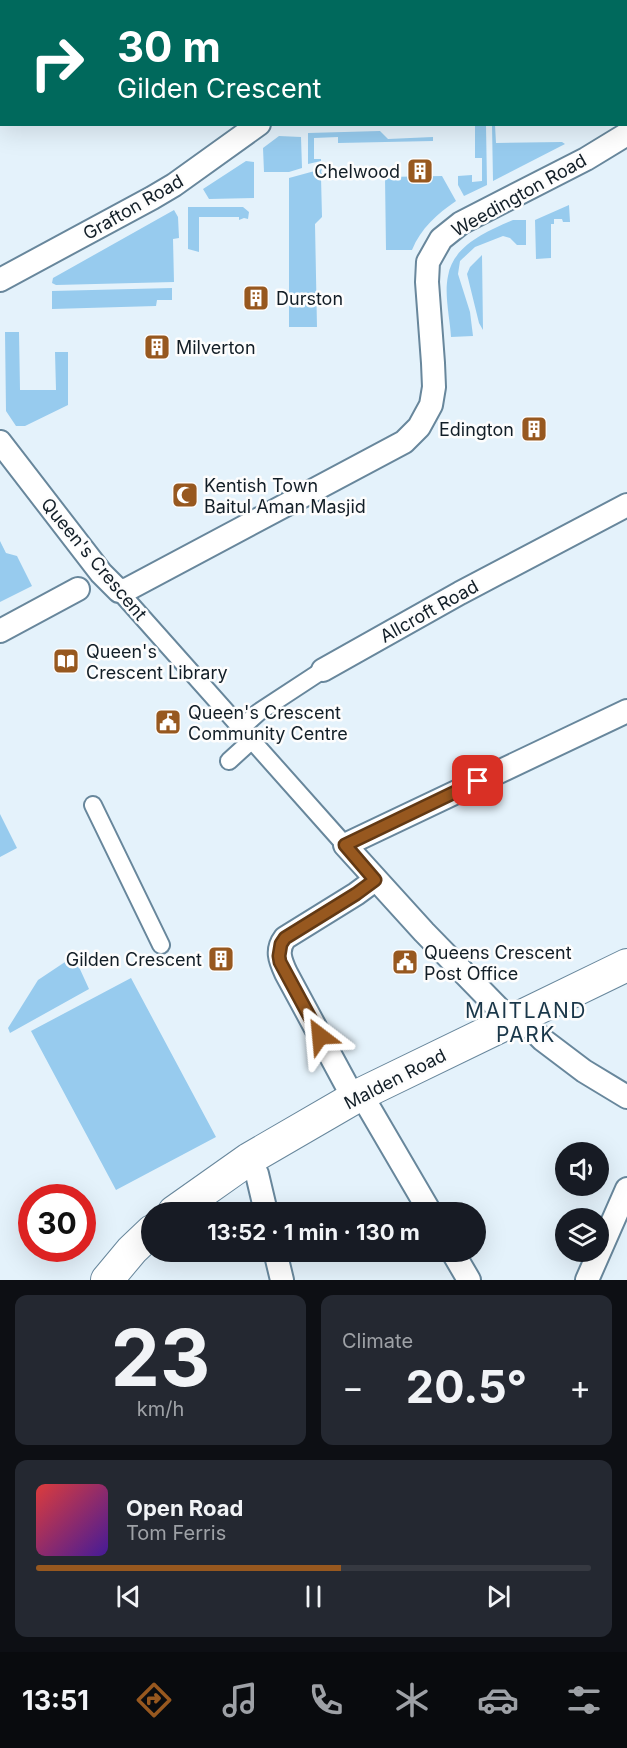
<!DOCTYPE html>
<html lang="en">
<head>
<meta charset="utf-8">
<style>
	body { margin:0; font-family:Inter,sans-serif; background:#242831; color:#f1f3f6; height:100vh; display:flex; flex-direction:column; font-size:22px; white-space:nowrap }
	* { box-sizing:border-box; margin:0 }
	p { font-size:20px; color:#9ea1a6 }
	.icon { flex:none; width:33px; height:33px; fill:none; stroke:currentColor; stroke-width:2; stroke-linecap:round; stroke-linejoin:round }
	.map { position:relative; height:1280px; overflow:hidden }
	.sheet { display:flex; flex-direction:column; gap:15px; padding:15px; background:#0d0f14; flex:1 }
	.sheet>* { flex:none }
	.banner { position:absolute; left:0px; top:0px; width:627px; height:126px; box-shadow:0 6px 24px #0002; background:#00695c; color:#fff; overflow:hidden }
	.fabs { position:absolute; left:555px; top:1142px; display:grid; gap:12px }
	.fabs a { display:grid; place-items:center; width:54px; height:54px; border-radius:50%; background:#171b24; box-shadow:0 6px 24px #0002; font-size:30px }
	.speed { position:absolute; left:18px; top:1184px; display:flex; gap:12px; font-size:30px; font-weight:700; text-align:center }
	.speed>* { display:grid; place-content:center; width:78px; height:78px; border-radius:50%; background:#171b24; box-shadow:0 6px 24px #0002; line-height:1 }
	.speed .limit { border:9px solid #d22; background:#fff; color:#111 }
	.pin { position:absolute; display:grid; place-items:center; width:51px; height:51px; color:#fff; margin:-26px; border-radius:12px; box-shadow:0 3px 9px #0006 }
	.me { position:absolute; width:66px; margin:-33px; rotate:331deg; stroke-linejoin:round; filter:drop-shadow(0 0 4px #0008) }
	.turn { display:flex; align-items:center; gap:21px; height:126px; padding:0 18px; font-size:27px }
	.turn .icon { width:78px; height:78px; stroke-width:2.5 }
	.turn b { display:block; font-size:42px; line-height:51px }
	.big { font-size:45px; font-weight:700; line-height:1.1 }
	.sheet .card { flex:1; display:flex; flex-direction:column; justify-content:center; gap:9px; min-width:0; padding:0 21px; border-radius:12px; background:#242831 }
	.sheet .dial { align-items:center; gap:0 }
	.dial b { font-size:78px; line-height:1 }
	.song { display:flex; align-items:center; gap:18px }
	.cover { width:72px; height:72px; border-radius:9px; background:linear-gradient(135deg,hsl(0 70% 55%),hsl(260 70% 35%)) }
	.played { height:6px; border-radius:3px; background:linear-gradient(90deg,#97581f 55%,#363941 55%) }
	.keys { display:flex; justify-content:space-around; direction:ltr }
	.heat { display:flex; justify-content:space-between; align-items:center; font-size:33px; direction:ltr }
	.sheet .tiles { flex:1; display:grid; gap:15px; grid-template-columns:1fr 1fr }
	.card:last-child { grid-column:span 2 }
	.trip { position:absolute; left:141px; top:1202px; width:345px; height:60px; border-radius:30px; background:#171b24; box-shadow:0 6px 24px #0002; font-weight:700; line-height:60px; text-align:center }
	.dock { display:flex; height:96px; justify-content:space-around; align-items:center; background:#090b0e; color:#9ea1a6 }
	.dock .icon { width:42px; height:42px }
	.dock .current { color:#97581f }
	.dock b { font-size:27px; color:#f1f3f6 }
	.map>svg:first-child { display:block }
	.green { fill:#97cbee }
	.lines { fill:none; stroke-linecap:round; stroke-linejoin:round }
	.pedestrian-casing { stroke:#68879c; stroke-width:20 }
	.minor-casing { stroke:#68879c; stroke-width:26 }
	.secondary-casing { stroke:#68879c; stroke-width:34 }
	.pedestrian { stroke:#fff; stroke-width:16 }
	.minor { stroke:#fff; stroke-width:22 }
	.secondary { stroke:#fff; stroke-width:32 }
	.route-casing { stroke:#623914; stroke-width:15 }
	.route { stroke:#97581f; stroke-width:10 }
	.labels { text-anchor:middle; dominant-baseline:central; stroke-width:5; stroke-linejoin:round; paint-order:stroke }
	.poi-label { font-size:18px; fill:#121e27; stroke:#fdfdfd; text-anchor:start }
	.street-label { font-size:18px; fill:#121e27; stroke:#fdfdfd }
	.quarter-label { font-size:21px; letter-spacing:1.5px; fill:#1a3749; stroke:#fdfdfd }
</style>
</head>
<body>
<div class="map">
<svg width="627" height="1280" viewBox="0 0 627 1280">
	<rect width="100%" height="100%" fill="#e4f2fb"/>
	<path class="green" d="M475,125H486L487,185L464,196L458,185V176L472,175V182L482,181V158H475Z
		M492,125H495L496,143L562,142L565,144L493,181Z
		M380,131L388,139L433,137V141L338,143V137L314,138V159H321V161L308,164V133Z
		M279,136L301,137L302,168L289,172H264L263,148Z
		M246,161L254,162V198L209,199L203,189Z
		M322,169L321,172L324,177H321L322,217L315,224L317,327H289V178Z
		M442,176L456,201C437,214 421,228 412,250H386L385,177Z
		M569,205L570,222H563L562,219H554V224H551V258L536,259L535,220Z
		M188,207H243L249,212L248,219L244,218L239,220V217H199V252L188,249Z
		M174,210L178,217L179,238L173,239L174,282L56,285L52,283L53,278Z
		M513,220H526V245H517L510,238L503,236L475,247L460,261L458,274L470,312L473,336L451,337C450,318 444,295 448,276C453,245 488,231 513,220Z
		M482,255L483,330L479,323L467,274L470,267Z
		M172,288V300H157L156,306L52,309V291Z
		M5,332H19L20,390H56L55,352H68V405L25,426H16L6,411Z
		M0,541L6,553L17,556L32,586L0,602Z
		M0,814L17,848L0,857Z
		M74,956L89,989L10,1033L8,1028L38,980Z
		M131,978L216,1137L116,1190L31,1031Z"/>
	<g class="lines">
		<defs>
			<path id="pedestrian" d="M119,591L345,845
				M240,729L259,712L323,670
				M229,761L251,741
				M93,805L161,945"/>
			<path id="minor" d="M84,2L86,0
				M407,2L409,0
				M626,5L627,10
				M0,47L2,46
				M0,280L152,198L174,185L259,124
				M0,442L101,573L119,591L128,589L404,442L419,427L431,405L434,387L433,363L427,282L428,262L441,239L461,223L586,159L627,134
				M0,631L78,589
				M323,670L460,593L627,505
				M627,711L345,845L424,932L501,1011L513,1020L531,1028L543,1040L584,1071L627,1097
				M361,1094L430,1212
				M354,1099L286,973C280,960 276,950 285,938L356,894L375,880
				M249,1159L257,1174L266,1212
				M275,1251L282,1280
				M452,1251L469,1280
				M587,1280L627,1189"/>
			<path id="secondary" d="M174,1212L249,1159L361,1094L627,965
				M107,1280L132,1250L152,1231"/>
		</defs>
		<use href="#pedestrian" class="pedestrian-casing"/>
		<use href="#minor" class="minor-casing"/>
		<use href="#secondary" class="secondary-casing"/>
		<use href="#pedestrian" class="pedestrian"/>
		<use href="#minor" class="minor"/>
		<use href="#secondary" class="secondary"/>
	</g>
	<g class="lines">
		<defs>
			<path id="route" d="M320,1036L280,962L279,956L281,944L285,938L356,894L375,880L345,845L478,781"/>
		</defs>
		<use href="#route" class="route-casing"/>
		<use href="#route" class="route"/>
	</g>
	<defs>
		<symbol id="building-square" viewBox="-11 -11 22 22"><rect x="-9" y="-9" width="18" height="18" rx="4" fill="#97581f" stroke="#fdfdfd"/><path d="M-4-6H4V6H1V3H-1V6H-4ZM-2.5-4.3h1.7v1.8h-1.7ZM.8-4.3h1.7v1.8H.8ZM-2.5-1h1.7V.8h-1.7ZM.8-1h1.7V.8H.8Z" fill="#fff"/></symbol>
		<symbol id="mosque-square" viewBox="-11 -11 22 22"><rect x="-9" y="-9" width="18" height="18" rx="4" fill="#97581f" stroke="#fdfdfd"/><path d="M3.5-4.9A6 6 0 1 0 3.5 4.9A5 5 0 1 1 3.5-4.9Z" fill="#fff"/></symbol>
		<symbol id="library-square" viewBox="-11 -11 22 22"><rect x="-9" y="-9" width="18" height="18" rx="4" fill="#97581f" stroke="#fdfdfd"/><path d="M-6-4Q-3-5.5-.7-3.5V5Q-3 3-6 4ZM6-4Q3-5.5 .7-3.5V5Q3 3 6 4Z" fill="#fff"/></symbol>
		<symbol id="civic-square" viewBox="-11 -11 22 22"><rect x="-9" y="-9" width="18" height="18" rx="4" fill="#97581f" stroke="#fdfdfd"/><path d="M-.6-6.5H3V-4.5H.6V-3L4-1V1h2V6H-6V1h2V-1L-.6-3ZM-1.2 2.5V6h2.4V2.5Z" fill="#fff"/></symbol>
	</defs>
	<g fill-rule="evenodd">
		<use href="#building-square" x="405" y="156" width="30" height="30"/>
		<use href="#building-square" x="241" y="283" width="30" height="30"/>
		<use href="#building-square" x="142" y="332" width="30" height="30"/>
		<use href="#building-square" x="519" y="414" width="30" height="30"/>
		<use href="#mosque-square" x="170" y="480" width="30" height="30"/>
		<use href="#library-square" x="51" y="646" width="30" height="30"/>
		<use href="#civic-square" x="153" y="707" width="30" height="30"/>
		<use href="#building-square" x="206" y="944" width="30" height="30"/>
		<use href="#civic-square" x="390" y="947" width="30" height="30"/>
	</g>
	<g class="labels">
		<g class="poi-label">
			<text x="400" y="171" text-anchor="end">Chelwood</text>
			<text x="276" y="298">Durston</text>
			<text x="176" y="347">Milverton</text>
			<text x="514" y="429" text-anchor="end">Edington</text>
			<text x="204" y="485">Kentish Town<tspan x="204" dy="21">Baitul Aman Masjid</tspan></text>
			<text x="86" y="651">Queen's<tspan x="86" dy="21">Crescent Library</tspan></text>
			<text x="188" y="712">Queen's Crescent<tspan x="188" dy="21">Community Centre</tspan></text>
			<text x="424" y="952">Queens Crescent<tspan x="424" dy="21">Post Office</tspan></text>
			<text x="202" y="959" text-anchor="end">Gilden Crescent</text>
		</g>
		<g class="street-label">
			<text transform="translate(519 195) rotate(-29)">Weedington Road</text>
			<text transform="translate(133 207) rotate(-30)">Grafton Road</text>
			<text transform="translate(94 559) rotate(50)">Queen's Crescent</text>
			<text transform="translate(429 611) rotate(-29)">Allcroft Road</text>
			<text transform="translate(395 1079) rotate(-27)">Malden Road</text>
		</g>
		<g class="quarter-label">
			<text x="526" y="1010">MAITLAND<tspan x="526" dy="24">PARK</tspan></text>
		</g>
	</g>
</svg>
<div class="fabs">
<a><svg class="icon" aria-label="sound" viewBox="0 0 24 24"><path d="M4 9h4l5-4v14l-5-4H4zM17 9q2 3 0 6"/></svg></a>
<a><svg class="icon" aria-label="layers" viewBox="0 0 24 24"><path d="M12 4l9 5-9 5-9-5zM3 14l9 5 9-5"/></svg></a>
</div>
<div class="speed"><div class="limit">30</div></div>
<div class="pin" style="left:478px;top:781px;background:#d93025"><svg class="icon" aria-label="arrive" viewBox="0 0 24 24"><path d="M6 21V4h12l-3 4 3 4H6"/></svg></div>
<svg class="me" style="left:320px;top:1036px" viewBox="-20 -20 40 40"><path d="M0-17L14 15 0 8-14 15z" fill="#97581f" stroke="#fff" stroke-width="4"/></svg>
<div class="trip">13:52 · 1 min · 130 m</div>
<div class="banner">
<div class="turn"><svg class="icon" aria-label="right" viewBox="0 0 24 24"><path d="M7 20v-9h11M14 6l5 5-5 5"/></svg><div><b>30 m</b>Gilden Crescent</div></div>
</div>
</div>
<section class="sheet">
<div class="tiles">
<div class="card dial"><b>23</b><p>km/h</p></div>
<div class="card"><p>Climate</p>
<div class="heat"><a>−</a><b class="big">20.5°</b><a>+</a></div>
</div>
<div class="card">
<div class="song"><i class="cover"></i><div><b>Open Road</b><p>Tom Ferris</p></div></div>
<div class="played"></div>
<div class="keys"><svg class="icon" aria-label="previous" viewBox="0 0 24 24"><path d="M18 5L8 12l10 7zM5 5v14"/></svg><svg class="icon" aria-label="pause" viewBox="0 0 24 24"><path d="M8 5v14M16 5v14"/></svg><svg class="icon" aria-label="next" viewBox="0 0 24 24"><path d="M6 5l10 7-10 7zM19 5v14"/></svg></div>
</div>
</div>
</section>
<nav class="dock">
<b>13:51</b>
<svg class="icon current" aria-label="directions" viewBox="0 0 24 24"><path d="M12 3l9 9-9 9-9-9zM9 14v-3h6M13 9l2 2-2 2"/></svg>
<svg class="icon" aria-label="music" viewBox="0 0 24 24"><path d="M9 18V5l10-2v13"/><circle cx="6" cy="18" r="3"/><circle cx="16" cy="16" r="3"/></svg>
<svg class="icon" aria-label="phone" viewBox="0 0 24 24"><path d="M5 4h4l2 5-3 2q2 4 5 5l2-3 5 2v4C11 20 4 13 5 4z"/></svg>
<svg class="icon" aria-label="climate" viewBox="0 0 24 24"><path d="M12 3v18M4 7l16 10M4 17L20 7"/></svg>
<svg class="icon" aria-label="car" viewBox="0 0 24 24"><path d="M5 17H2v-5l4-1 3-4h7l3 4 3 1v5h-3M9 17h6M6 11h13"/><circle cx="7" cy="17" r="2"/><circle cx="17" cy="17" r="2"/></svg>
<svg class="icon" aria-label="filters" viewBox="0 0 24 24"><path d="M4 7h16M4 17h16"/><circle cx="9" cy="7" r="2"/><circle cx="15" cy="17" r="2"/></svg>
</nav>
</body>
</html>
